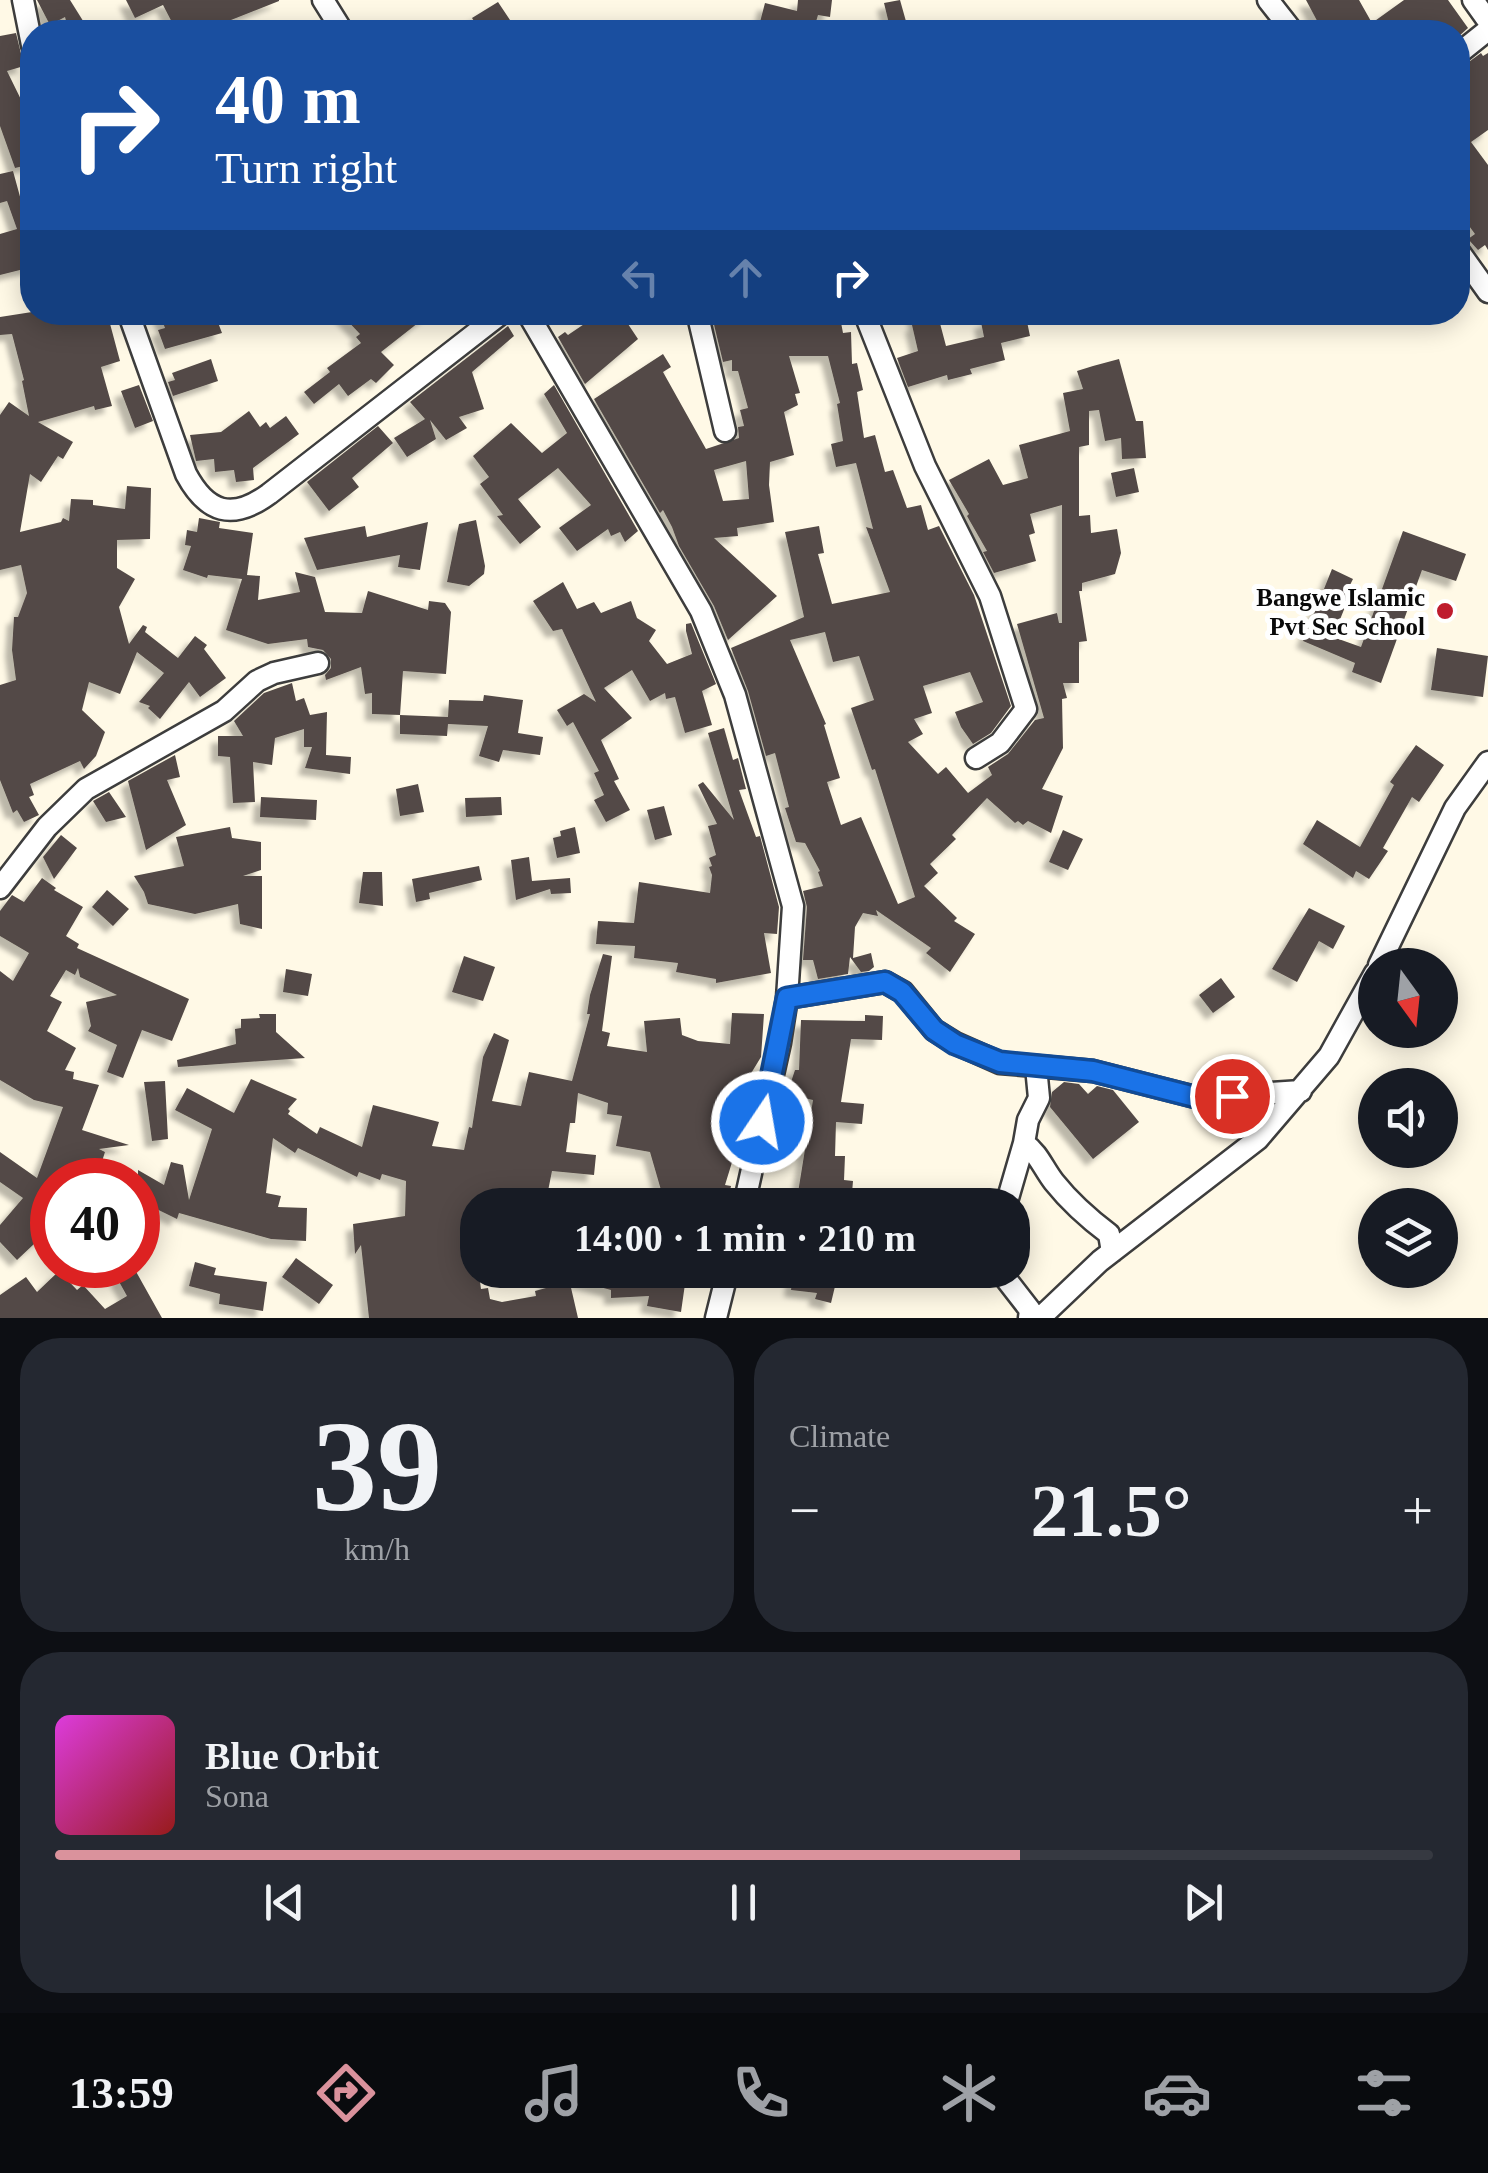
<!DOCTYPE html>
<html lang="en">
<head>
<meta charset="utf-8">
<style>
	body { margin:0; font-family:Georgia,serif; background:#242831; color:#f1f3f6; height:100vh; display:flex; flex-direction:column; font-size:38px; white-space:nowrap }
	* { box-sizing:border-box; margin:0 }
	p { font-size:32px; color:#9ea1a6 }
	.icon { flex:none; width:55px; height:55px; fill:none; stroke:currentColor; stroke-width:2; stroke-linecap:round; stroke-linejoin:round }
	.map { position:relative; height:1318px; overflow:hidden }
	.panel { display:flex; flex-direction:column; gap:20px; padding:20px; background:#0d0f14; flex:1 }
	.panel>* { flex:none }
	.top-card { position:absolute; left:20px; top:20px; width:1450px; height:305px; border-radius:40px; box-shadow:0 5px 25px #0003; background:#1a4fa0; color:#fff; overflow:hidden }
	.needle { width:65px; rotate:165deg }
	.buttons { position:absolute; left:1358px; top:948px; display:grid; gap:20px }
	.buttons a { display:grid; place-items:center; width:100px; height:100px; border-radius:50%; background:#171b24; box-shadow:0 5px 25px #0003; font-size:50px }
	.speed { position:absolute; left:30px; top:1158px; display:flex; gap:20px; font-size:50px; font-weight:700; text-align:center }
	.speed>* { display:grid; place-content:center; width:130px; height:130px; border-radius:50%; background:#171b24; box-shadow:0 5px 25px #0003; line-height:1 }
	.speed .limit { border:15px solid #d22; background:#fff; color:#111 }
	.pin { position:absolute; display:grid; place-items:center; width:85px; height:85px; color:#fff; margin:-42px; border:5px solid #fff; border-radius:50%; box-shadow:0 2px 10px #0007 }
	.me { position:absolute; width:110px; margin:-55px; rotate:12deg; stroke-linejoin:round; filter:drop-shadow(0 0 8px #0008) }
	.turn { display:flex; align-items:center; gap:35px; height:210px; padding:0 30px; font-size:45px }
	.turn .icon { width:130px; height:130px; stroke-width:2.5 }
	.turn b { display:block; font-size:70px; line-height:85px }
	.lanes { display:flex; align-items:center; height:95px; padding:0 30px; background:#0003; justify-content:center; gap:50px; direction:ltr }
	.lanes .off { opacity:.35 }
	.big { font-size:75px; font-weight:700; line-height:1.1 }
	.panel .card { flex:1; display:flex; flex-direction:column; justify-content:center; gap:15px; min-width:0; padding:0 35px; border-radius:40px; background:#242831 }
	.panel .dial { align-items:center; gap:0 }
	.dial b { font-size:130px; line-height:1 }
	.song { display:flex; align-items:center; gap:30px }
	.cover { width:120px; height:120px; border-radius:15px; background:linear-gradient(135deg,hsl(300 70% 55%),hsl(0 70% 35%)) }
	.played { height:10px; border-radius:5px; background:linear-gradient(90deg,#da929c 70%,#363941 70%) }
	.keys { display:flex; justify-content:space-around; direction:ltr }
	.heat { display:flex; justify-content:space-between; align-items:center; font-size:55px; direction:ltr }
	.panel .tiles { flex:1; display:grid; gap:20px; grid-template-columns:1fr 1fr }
	.card:last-child { grid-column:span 2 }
	.trip { position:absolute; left:460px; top:1188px; width:570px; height:100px; border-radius:40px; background:#171b24; box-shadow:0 5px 25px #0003; font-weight:700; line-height:100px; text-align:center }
	.dock { display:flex; height:160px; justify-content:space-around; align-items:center; background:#090b0e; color:#9ea1a6 }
	.dock .icon { width:70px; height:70px }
	.dock .selected { color:#da929c }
	.dock b { font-size:45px; color:#f1f3f6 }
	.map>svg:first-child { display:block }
	.building { fill:#534a46; fill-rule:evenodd; filter:url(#shadow) }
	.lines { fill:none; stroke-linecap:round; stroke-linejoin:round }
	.minor-casing { stroke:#3d3d3d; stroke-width:25 }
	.minor { stroke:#fff; stroke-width:20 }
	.route-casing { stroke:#114b97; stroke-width:25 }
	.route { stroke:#1a73e8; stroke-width:18 }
	.poi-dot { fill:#bf1c2d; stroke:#fff; stroke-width:4 }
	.labels { text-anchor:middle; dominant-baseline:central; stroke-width:10; stroke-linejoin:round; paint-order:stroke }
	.poi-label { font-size:25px; font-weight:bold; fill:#0a0a0a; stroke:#fff; text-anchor:end }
</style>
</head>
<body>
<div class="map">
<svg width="1488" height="1318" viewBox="0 0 1488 1318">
	<defs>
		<filter id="shadow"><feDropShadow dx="-7" dy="7" stdDeviation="2.5" flood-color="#0004"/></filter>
	</defs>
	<rect width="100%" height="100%" fill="#fff9e6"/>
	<path class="building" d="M37,0H70L90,32H69L65,17L50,25Z
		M126,0H279V1L226,22L231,32H177L163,5L135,18Z
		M798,0H832L830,17L818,15L813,32H797L760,22L765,3L797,11Z
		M900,0L909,32H891L884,3Z
		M1306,0H1359L1372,23L1404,0H1448L1468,28L1458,37V32H1323Z
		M498,2L518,32H481L472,18Z
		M16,33L24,66L7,71L32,122V164L15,168L0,126V36Z
		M1481,53L1483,56L1488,53V130L1471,142L1488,165V250L1485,245L1478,250L1468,239L1475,234L1458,211V83L1469,79L1462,67Z
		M13,171L22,204L32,201V267L0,275V234L17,229L7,201L0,203V174Z
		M32,312H101L104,322L109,320L120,361L101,367L112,406L95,410L94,406L38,422L73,442L63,459L58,456L41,482L30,474L20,532L61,522L63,518L69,521L71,499L93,500V505L125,509L127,486L151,488L150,539L117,540V568L135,579L119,607L129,644L143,625L147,627L145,632L178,658L195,636L207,645L204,649L226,678L200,697L189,682L160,719L148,708L150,706L139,702L164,673L137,652L120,694L89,682L82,710L105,732L96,756L84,769L80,761L30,784L34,795L29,797L39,815L24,822L17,810L13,813L0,780V685L16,680L12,650L14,617H18L27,593L21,565L0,570V415L9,402L29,416L22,381L24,380L12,334L0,335V317Z
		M159,312H214L222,333L165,349L158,330L165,328Z
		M339,312H432L381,352L394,365L376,383L371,379L348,396L339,384L314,404L304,392L330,372L327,368L361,343L356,337L360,334Z
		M602,312H620L638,339L585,384L558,337L565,332L568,335Z
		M711,312H839L843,333L851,332L852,364L857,363L863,390L857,392L864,438L875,435L885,472L893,470L907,508L921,505L928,530L939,526L974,595L1011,706L991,733L973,744L961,727L955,712L983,702L970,672L923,686L932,713L914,719L923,734L908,742L938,774L946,767L968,793L992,775L988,767L1008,754L1035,720L1044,718L1017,624L1057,613L1059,623H1062V505L1030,514L1035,533L1029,535L1036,561L994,573L983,552L987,551L967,516L969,514L949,480L989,459L1003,485L1028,478L1019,445L1070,431L1063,393L1083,389L1077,371L1093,366L1119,359L1136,421H1143L1146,458L1122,459L1121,438L1105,441L1099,410L1089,411V445L1079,447V516L1090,515L1091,533L1117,529L1121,553L1115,574L1082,583V591H1079L1087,641L1079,642V683H1063L1067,698L1062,699L1063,748L1042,789L1063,796L1051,833L1028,821L1023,825L1018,821L1015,823L987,798L952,835L956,839L930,864L938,873L924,886L957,918L954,921L975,934L950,972L926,953L931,948L876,910L878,916L863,913L855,927L853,958L871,953L874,967L869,971L861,972L850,957L848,974L818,979L813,960H803L807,907L803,891L823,886L818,872L820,871L805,843L796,842L785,808L789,807L775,753L766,756L748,691L731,648L804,617L785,532L819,526L824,553L818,554L832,604L890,592L866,527L873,529L856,463L836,467L831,444L843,441L837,404L840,403L828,356H789L800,393L795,394L798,405L784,412L794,455L770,462L769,485L774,522L737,528L738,536L714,538L777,596L728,640L714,606L679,546L672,527L663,510L660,513L594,399L663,354L671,367L663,372L706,449L739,438L738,427L744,426L740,410L748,408L738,371H732V360L723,362ZM746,461L749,499L723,501L714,470ZM825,632L833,662L859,656L874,700L851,708L872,770L875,769L915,897L898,904L861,817L841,825L827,782L840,778L824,725L826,724L790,640Z
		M913,312H937L946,346L984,337L981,322L989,320L987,312H1025L1030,336L1001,343L1005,360L970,369L972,374L948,380L947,375L908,387L897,358L918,351L912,325L916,324Z
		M508,326L514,336L472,372L484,409L459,417L467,428L446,440L430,420L436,439L407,457L394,438L425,419L410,402Z
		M211,359L218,381L173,396L168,382L175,380L172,373Z
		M139,385L153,421L135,428L121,391Z
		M554,385L638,531L625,542L620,532L611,536L608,529L577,551L559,528L591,505L558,468L518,499L541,527L520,544L497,516L503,515L480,484L489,477L473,456L511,423L542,453L567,433L544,394Z
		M249,411L260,427L266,422L270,428L286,416L299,434L253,468L254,480L236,482L234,470L215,472L214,459L196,461L190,435L221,432Z
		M378,426L393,443L352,478L359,487L329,511L307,482Z
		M1134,468L1139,492L1116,497L1111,473Z
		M199,518L220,522L219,528L253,533L247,575L260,576L258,600L300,592L295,572L315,577L325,612L362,613L368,591L428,610L429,601L445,603L451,612L446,674L403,671L400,715L372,714V693L365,694L361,667L326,680L325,675L331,668V659L323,650L308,647L307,639L268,644L226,630L242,579L208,575L207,578L183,570L191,546L185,545L187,530L197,532Z
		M476,520L485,566L484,574L469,586L447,582L459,524Z
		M428,522L420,570L398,567L400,555L317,570L304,538L365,526L367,537Z
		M1403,531L1466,554L1456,581L1422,570L1381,683L1352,672L1355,663L1303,641L1332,569L1353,579L1345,595L1349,597L1333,637L1361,647Z
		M563,582L577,609L594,602L601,613L631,601L637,618L656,630L649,641L667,664L692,654L686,631V624L691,623L716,684L702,691L712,725L685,733L675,697L666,699L665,693L650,701L632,670L604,688L632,718L601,740L619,779L614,781L630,810L606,822L594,800L604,795L594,773L599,771L573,722L567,726L557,710L584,694L596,702L562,629L553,631L533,601Z
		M1437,648L1488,656L1483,697L1431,690Z
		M292,683L296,701L304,698L310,715L327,712L326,755L351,757L350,774L305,768L312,747H304V729L275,738L272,765L253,762L255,802L233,803L230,757L218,756V736H243L234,721L264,693Z
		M484,695L523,700L518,733L543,737L540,755L503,750L499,762L479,756L488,726L448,724L447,736L400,734V715L448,717L449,700L483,701Z
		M724,728L733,760L738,758L746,789L739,790L756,837L760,836L779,907L777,934L764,933L771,973L716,983V979L676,972L678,963L634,958L635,946L596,944L598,921L634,923L639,882L710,893L712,875L709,867L712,866L709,858L716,855L708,826L717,824L698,785L703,782L734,820L708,733Z
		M1416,745L1444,765L1419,802L1412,797L1383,848L1388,851L1369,879L1356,871L1353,878L1303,844L1317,820L1360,847L1394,785L1390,782Z
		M175,755L180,777L167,780L186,825L146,850L128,781Z
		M418,784L424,812L400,816L396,789Z
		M109,792L126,817L106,822L93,801Z
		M261,797L317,800L316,820L260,817Z
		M501,797L502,815L466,817L465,798Z
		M664,806L672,835L655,840L647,810Z
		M230,827L232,838L261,842V870L243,876H262V929L240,924L238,904L195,914L148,904L144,892L134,876L184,866L176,837Z
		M575,827L580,853L557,858L553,838L561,836L560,831Z
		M1063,830L1083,839L1068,870L1049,862Z
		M61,835L77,848L54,879L43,857Z
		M529,857L532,881L570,878L571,893L551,894L550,889L516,900L511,860Z
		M479,866L482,880L429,893L430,899L416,902L412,879Z
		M363,872H382L383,906L359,903Z
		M42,878L56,888L54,890L83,907L66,936L79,944L77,948L189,999L172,1041L142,1030L123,1078L107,1072L117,1045L88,1031L91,1026L86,1002L117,995L80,977L78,968L75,975L66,970L50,996L62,1002L47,1031L76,1048L65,1070L74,1072L73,1079L99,1085L82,1130L129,1145L99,1149L105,1152L96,1180H52V1227L17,1260L0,1242V1225L23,1198L0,1182V1152L37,1178L63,1107L34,1100L0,1080V971L13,981L29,953L0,936V911L12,895L24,902Z
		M107,890L129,909L113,926L92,907Z
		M1309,908L1345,926L1333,949L1319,941L1297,982L1272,969Z
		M603,954L612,956L602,1031L610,1033L607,1046L647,1052L644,1021L680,1018L682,1035L698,1041L730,1044L732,1013L764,1014L761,1057L750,1075L743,1101L748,1102L745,1120L725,1185L731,1186L727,1205H621L625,1189L663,1197L650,1152L616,1146L622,1116L607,1114L608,1103L578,1093L575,1123H570L566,1152L596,1155L594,1175L552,1171L547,1196L498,1190L496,1205L470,1208L481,1289L488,1288L490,1299L502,1302L536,1296L535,1291L546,1288L549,1270H687L681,1312L647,1306L649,1296L611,1298V1290L569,1279L578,1318H369L361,1245L355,1254L353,1224L405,1216L406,1181L382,1174L380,1180L359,1172L357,1177L298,1148L295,1153L273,1138L266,1193L281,1196L278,1207L307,1208L306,1241L271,1239L179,1213L177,1219L138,1200V1170L164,1185L171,1162L183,1165L189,1200L212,1129L175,1110L187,1088L234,1113L251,1079L297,1099L288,1109L290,1111L288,1114L317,1134L320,1127L362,1147L373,1105L439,1122L432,1146L464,1150L469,1127L472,1128L483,1057L494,1033L509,1040L492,1101L521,1106L529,1072L572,1081L590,1014H587L590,995Z
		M464,956L495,967L483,1001L452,992Z
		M286,969L312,974L308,996L283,992Z
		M1221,978L1235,997L1213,1013L1199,995Z
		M259,1014H276V1032L305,1058L178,1067L177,1060L236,1044L235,1029L241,1028V1019L260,1018Z
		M865,1015L883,1016L882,1040L851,1039L841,1102L864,1104L862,1124L836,1122L835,1156H845L844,1180L853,1181L851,1205H796L813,1100L787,1094L795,1070H799L801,1020L865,1021Z
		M165,1081L168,1139L152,1141L144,1082Z
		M1064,1082L1079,1084L1088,1094L1097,1086L1113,1090L1139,1122L1093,1159L1050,1107L1052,1092Z
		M296,1258L333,1285L319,1304L282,1277Z
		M195,1262L216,1268L214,1275L267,1282L263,1311L219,1304L220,1294L189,1286Z
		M134,1268L162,1318H0V1295L26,1277L37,1292L59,1271L77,1290L83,1285L105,1309L127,1296L117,1278Z
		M793,1273L837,1278L831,1303L815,1299L817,1293L791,1290Z"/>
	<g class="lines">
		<defs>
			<path id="minor" d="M23,0L32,45
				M323,0L343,32
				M1268,0L1293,32
				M1473,0L1488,21
				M1458,54L1488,30
				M1458,250L1488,292
				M128,312L186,474C207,513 232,521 269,494L503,312
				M527,312L701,611L735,695L793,906L787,998L780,1043L744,1205
				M697,312L725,431
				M864,312L925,466L990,596L1026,709L1000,743L976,758
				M0,888L47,827L86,789L224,711L257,681L274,673L318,663
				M1379,965L1455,808L1488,762
				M787,998L885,982L903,992L934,1030L955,1043L1000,1063L1093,1071L1199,1098L1301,1091
				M1036,1067L1039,1098L1028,1120L1024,1143C1039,1154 1043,1168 1054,1182C1070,1202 1089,1219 1109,1234L1112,1252
				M1006,1205L1024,1143
				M999,1270L1030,1310L1029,1318
				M716,1318L728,1270
				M1040,1318L1100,1261L1258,1139L1329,1056L1375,973"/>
		</defs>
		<use href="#minor" class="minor-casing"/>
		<use href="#minor" class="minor"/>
	</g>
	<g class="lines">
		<defs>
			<path id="route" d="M762,1122L787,998L885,982L902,992L934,1030L955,1044L1000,1062L1093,1071L1199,1098L1232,1096"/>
		</defs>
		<use href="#route" class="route-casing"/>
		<use href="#route" class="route"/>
	</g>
	<circle class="poi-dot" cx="1445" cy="611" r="10"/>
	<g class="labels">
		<g class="poi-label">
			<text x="1425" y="597">Bangwe Islamic<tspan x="1425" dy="29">Pvt Sec School</tspan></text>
		</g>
	</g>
</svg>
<div class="buttons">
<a><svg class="needle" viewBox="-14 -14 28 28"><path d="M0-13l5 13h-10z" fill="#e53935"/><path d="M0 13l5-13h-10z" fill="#9ea1a6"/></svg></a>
<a><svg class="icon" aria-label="sound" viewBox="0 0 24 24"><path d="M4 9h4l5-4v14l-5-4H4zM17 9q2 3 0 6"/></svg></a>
<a><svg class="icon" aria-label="layers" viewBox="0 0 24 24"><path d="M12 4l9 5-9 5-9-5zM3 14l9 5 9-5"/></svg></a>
</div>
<div class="speed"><div class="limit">40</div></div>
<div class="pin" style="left:1232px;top:1096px;background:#d93025"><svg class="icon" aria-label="arrive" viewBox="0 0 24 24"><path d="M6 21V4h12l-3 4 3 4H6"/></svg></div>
<svg class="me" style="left:762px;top:1122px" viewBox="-20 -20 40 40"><circle r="17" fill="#1a73e8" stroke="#fff" stroke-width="3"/><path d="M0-11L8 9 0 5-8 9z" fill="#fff"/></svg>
<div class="trip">14:00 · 1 min · 210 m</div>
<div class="top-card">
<div class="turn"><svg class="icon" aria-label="right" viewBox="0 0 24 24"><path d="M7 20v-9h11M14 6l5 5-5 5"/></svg><div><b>40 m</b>Turn right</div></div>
<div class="lanes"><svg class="icon off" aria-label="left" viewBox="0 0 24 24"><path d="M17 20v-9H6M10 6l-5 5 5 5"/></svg><svg class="icon off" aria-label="ahead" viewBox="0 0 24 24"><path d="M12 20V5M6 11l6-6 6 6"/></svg><svg class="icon" aria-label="right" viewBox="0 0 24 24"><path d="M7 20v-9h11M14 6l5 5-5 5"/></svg></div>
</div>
</div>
<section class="panel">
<div class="tiles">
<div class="card dial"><b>39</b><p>km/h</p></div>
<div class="card"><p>Climate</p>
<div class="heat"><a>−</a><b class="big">21.5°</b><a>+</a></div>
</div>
<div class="card">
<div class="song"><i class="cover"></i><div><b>Blue Orbit</b><p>Sona</p></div></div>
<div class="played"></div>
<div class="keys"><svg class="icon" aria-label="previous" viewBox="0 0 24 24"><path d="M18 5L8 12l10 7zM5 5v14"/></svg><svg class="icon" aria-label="pause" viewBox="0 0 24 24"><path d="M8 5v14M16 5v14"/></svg><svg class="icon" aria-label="next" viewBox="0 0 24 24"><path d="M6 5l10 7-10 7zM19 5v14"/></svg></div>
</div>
</div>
</section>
<nav class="dock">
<b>13:59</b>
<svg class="icon selected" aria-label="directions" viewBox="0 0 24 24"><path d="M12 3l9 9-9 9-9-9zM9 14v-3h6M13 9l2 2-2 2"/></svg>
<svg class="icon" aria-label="music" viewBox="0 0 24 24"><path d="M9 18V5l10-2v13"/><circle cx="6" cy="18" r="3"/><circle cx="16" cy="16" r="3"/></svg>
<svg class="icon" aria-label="phone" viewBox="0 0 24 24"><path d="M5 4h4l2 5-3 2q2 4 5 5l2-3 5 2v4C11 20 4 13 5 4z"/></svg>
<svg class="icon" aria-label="climate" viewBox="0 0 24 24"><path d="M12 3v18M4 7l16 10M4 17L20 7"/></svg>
<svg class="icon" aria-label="car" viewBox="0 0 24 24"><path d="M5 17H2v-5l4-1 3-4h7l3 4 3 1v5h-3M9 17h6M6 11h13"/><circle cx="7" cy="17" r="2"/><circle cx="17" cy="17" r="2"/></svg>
<svg class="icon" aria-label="filters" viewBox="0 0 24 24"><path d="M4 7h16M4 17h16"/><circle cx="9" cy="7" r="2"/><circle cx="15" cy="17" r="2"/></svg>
</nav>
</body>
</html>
